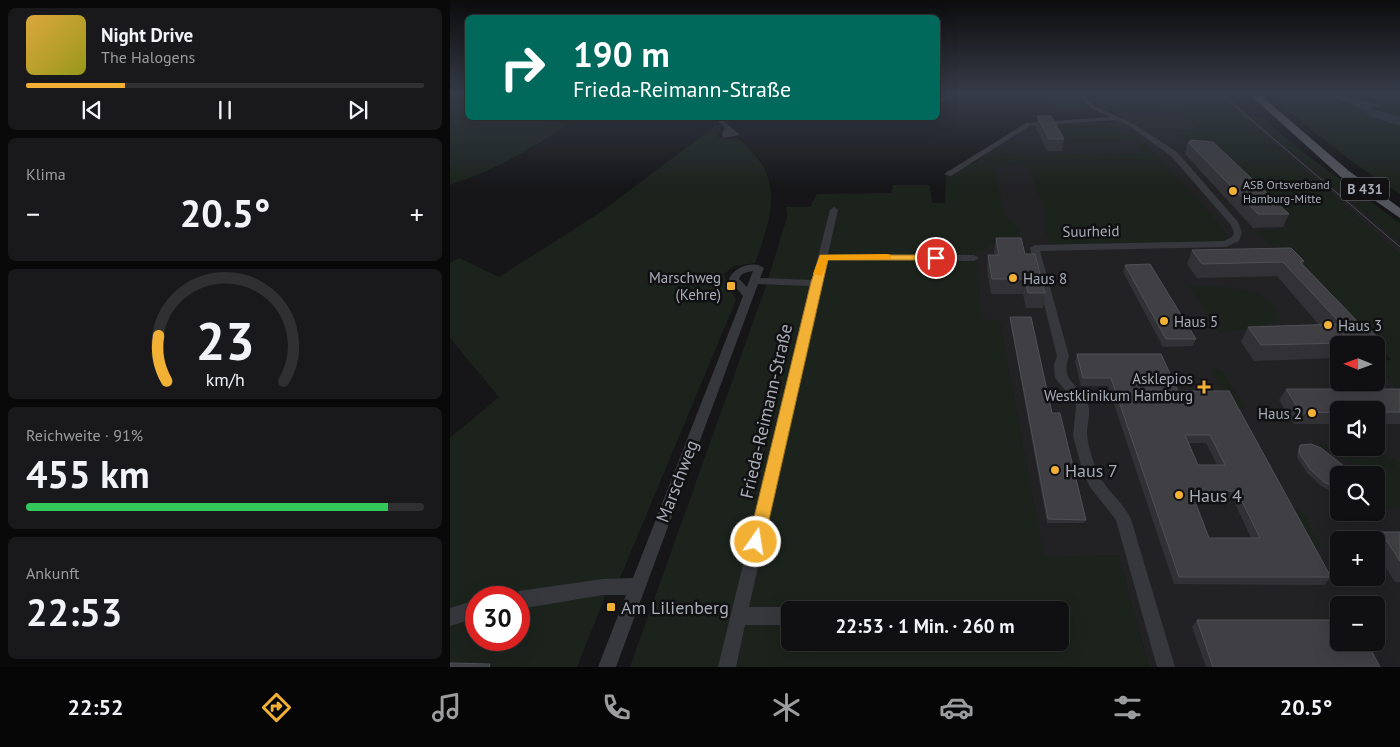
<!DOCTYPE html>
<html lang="de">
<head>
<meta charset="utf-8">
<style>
	body { margin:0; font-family:"PT Sans",sans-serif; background:#19191b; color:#f1f3f6; height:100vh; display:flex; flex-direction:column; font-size:19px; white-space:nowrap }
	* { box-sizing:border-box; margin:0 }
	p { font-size:16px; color:#9c9d9f }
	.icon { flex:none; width:28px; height:28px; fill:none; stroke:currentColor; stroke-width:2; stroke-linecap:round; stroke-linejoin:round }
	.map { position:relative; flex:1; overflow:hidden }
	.drawer { display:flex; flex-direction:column; gap:8px; padding:8px; background:#09090a; width:450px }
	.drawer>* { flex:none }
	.top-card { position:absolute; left:15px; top:15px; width:475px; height:105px; border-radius:8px; box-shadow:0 5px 20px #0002,0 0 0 1px #303032; background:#00695c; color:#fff; overflow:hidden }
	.needle { width:32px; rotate:271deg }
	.fabs { position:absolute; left:880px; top:336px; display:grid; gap:10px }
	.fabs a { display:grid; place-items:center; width:55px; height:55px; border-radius:8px; background:#101012; box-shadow:0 5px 20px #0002,0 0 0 1px #303032; font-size:25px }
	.speed { position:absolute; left:15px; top:586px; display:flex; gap:10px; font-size:25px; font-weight:700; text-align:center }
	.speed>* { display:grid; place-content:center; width:65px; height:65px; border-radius:50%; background:#101012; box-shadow:0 5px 20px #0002,0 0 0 1px #303032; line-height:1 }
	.speed .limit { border:8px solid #d22; background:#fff; color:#111 }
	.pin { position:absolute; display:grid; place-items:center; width:42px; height:42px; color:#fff; margin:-21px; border:2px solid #fff; border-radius:50%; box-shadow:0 1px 5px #0007 }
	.me { position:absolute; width:55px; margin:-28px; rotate:13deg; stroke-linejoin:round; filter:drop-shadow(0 0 4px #0008) }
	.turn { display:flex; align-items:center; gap:18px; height:105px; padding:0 25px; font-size:22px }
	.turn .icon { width:65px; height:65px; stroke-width:2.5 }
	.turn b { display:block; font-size:35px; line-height:42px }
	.big { font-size:38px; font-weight:800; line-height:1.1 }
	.drawer .widget { flex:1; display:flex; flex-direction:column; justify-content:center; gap:8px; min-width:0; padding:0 18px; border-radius:8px; background:#19191b }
	.drawer .dial { align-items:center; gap:0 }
	.dial svg { height:130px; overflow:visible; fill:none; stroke:#303032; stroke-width:7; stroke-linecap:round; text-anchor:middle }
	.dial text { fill:#f1f3f6; stroke:none }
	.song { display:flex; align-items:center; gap:15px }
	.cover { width:60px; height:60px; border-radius:8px; background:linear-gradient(135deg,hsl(40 70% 55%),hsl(60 70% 35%)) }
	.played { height:5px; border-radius:2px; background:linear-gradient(90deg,#f2b134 25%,#303032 25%) }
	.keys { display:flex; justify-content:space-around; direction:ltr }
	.heat { display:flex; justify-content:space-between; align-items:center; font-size:28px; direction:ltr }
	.charge { height:8px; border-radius:4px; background:linear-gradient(90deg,#34c759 91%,#303032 0) }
	.trip { position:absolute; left:331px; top:601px; width:288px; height:50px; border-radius:8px; background:#101012; box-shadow:0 5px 20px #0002,0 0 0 1px #303032; font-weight:800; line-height:50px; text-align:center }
	.tab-bar { display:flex; height:80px; justify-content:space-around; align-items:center; background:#060607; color:#9c9d9f }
	.tab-bar .icon { width:35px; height:35px }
	.tab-bar .active { color:#f2b134 }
	.tab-bar b { font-size:22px; color:#f1f3f6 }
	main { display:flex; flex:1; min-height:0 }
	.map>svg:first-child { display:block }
	.built { fill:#222225; fill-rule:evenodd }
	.green { fill:#1c231d; fill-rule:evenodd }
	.water { fill:#2c353c }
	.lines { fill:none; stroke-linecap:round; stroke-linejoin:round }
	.minor { fill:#37383d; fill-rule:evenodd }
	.primary { fill:#53555c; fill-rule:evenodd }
	.tram { stroke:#4a4c52; stroke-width:1 }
	.wall { fill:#323236; fill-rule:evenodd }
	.shaded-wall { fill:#212124 }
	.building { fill:#3f3f44; stroke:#4f5156; fill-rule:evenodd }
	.route { fill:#f2b134; stroke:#9d7322 }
	.slow { fill:#f59e0b }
	.poi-dot { fill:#f2b134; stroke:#111113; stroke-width:2 }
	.labels { text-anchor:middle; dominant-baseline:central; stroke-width:5; stroke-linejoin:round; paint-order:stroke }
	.far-poi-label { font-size:12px; fill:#a8adb8; stroke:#111113; text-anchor:start }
	.shield { fill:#111113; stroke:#7b7e86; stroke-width:1 }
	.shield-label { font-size:14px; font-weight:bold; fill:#a8adb8 }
	.street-label { font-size:15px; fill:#a8adb8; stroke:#111113 }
	.poi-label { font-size:15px; fill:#a8adb8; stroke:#111113; text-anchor:end }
	.near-street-label { font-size:18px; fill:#a8adb8; stroke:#111113 }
	.near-poi-label { font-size:18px; fill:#a8adb8; stroke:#111113; text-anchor:start }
</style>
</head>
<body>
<main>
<section class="drawer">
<div class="widget">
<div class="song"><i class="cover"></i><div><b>Night Drive</b><p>The Halogens</p></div></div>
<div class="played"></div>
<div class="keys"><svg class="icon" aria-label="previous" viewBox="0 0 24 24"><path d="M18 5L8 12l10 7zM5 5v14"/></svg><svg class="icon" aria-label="pause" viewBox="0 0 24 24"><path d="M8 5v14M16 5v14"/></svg><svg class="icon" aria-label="next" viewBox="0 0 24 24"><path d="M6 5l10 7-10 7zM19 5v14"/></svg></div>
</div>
<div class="widget"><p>Klima</p>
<div class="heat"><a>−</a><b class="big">20.5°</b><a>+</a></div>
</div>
<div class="widget dial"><svg viewBox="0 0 100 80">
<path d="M14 69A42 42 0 1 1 86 69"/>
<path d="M14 69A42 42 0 0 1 9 41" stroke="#f2b134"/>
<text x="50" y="56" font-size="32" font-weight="700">23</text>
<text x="50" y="72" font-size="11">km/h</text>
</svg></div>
<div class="widget"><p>Reichweite · 91%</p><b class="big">455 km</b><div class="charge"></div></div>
<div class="widget"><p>Ankunft</p><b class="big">22:53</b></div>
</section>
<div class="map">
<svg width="950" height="667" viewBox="0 0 950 667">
	<rect width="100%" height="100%" fill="#161618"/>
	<path class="built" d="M766,93H773L950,242V255Z
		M674,111H730L749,129H726L777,167L841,230L807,231L926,345H889V382H926V364L950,391V667H699L668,555L594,558L549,320H532L517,168L577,124L656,122L672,118L664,113ZM889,410H926V448H889ZM889,475H926V512H889ZM889,540H926V578H889ZM889,605H926V642H889Z"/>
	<path class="green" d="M574,93H629L632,103L639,108L611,109L594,105L601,99Z
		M644,93H766L950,255V391L926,364V361L941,360L848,262L836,263L806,231L840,229L777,167L745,150L726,129H748L730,111C704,111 658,117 638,101L637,95Z
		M816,93H950V117L920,107H932L886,100L912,109L921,117L950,126V194L901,161Z
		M17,99L18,118H70L119,123C83,149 43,171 0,185V103Z
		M800,117H812L851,151L950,223V242Z
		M656,122L675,135H683L709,156L770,225L781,242L600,245L594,226L596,214L579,168L560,165L544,169L555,216L567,226L573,245H537V251H526L532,319L549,320L594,557L668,555L699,667H180L316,286L337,217L336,207H360L367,194L441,193L443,185H480L482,203H495L496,171L527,162L542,152L572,155L693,153L684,141L617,142L606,123ZM340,610H610V642H340Z
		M269,123L271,130L267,137L280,140L287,138C336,176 323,213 305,263L284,266L274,274L277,284L286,300L170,578L157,592L127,667H0V438L49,397L0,338V263L9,258L49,277L151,212ZM26,598H69V640H26Z
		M739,286C767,288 823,282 829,320L821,325L770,333Z
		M764,368L773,372L795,408L782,409L761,372Z
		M870,443L941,457L950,463V507L883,522L880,497L889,500V512H926V475H919L916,470L872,448Z
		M827,492H834L843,506L855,515L871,547H858Z"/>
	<path class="water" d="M877,95H895L932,106L920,108L950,117V126L921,117L912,109Z"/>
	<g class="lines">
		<path class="minor" d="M504,93H513L488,104V100Z
			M633,93H639L637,99L645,106L682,123L727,152L788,222L792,233L789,241L776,247L590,251L619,356C610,383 628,381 637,402C642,411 637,422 637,432C637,444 642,457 646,469C653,488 672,500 681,519L725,667H707L666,520L640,487L632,469L623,436L626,406L623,400L605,378L604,365L607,356L580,248L585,245L774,241L782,237L784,233L781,225L721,156L678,125L666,120L580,126L501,176L494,174L576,123L659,117L641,108L631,99Z
			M264,118H270L290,135L273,138L272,133L275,128Z
			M384,207L388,210L378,254L524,255L529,258L524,261L377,260L299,607H340L346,610H340V625H295L286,667H268L361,286L308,284L166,667H148L176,595H153L69,609V598H61L63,594L69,591L153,579L183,578L293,296L279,279C284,267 304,260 314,268L310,278L362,280L380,210ZM303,271L297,287L289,279C291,273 297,272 303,271Z
			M26,600V618L0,626V608Z"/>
		<path class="primary" d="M798,93H808L899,171L950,208V218L891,177Z"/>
		<path class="tram" d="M770,93L950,247"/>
	</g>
	<path class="wall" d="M587,116L614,139L612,151H597L586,128Z
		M740,140L839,214L833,227L803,228L735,154L738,142H740Z
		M546,238L575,254L595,293L593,308H576L573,294H541L537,269L538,255H545L544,252Z
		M742,250L854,261L853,264L910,324L932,342L926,352V345H889V358L804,361L791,342L798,327L869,325L827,276L747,278L737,264Z
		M675,265L746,339L743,346L713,347L673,272Z
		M560,317L636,520L634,523H597L560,321Z
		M627,354L728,391L881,577L874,585L724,584L658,386H631L625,362ZM739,443H756L767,465H748ZM744,498L783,499L801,538H759Z
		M836,389H950V424H926V410H889V424H844L829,400Z
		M850,445L889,475V495L871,486L857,473L847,457L848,449Z
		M931,532H950V582H945L926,552V540H923Z
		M747,620L930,667H756L742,627Z"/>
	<path class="shaded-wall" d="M40,664L44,667H39Z"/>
	<path class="building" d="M587,116H601L614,139H599Z
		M740,140L763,142L839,214H808L738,142H742Z
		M546,238H571L575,254H585L595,293H578L575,279H542L538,255H549Z
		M841,248L854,261L850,262L910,324H915L932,342L811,345L798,327L891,324L833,262L752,264L742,250Z
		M700,264L746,339H716L675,265Z
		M560,317H581L602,413H610L636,520L598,519Z
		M627,354H711L728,391H779L881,577H729L661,378H633ZM735,435H760L775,465H748ZM741,491H787L810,538H759Z
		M836,389H950V412H926V410H889V412L851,413Z
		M861,444L871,448L898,469L902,475H889V489L874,482L860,469L849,453L850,445Z
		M931,532H950V561Z
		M747,620H889V642H917L930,667H763Z
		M0,663L40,664L39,667H0Z"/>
	<linearGradient id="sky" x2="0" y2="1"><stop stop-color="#0c0c0d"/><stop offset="0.5" stop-color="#363c48"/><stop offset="1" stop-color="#363c48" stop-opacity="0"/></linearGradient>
	<rect width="950" height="187" fill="url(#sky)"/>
	<path class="route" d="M370,255H486L491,258L486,260H378L314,542L311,547L306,549L300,547L298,542L361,282Z"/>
	<path class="slow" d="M437,254L441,255V259L378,260L372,276L363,274L370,255Z"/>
	<g class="poi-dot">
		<circle cx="783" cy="191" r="5"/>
		<circle cx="563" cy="278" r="5"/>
		<rect x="276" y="281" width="10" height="10" rx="2.5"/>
		<circle cx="714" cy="321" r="5"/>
		<circle cx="878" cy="325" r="5"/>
		<path d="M751.5 379.5h5v5h5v5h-5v5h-5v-5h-5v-5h5z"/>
		<circle cx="862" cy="413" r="5"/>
		<circle cx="605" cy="470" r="5"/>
		<circle cx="729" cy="495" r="5"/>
		<rect x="156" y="602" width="10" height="10" rx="2.5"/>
	</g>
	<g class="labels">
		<g class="far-poi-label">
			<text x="793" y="184">ASB Ortsverband<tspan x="793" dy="14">Hamburg-Mitte</tspan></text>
		</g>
		<rect class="shield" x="891" y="177.5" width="48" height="23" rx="4"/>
		<g class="shield-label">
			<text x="915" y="189">B 431</text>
		</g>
		<g class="street-label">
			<text transform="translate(641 231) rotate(-1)">Suurheid</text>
		</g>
		<g class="poi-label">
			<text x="271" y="277">Marschweg<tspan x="271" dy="17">(Kehre)</tspan></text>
			<text x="573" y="278" text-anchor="start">Haus 8</text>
			<text x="724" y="321" text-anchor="start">Haus 5</text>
			<text x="888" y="325" text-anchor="start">Haus 3</text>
			<text x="743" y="378">Asklepios<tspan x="743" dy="17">Westklinikum Hamburg</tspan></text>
			<text x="852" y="413">Haus 2</text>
		</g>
		<g class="near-street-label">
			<text transform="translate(316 411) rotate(-77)">Frieda-Reimann-Straße</text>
			<text transform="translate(227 481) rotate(-69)">Marschweg</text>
		</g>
		<g class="near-poi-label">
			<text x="615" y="470">Haus 7</text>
			<text x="739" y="495">Haus 4</text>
			<text x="171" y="607">Am Lilienberg</text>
		</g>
	</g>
</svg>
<div class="fabs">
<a><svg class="needle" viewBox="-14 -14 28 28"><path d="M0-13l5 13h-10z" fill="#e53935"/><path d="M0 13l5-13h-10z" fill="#9c9d9f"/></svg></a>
<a><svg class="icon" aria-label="sound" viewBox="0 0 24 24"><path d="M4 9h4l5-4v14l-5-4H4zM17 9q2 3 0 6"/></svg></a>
<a><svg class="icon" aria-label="search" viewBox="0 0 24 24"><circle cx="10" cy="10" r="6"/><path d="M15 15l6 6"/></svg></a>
<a>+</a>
<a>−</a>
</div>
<div class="speed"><div class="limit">30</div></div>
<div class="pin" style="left:486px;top:258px;background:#d93025"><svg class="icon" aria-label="arrive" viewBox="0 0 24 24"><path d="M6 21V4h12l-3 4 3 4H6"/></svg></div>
<svg class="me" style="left:306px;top:542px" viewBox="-20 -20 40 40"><circle r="17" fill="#f2b134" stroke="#fff" stroke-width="3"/><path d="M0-11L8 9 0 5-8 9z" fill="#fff"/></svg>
<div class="trip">22:53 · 1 Min. · 260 m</div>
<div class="top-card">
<div class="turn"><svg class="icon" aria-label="right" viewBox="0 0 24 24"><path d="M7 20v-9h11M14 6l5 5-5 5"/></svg><div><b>190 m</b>Frieda-Reimann-Straße</div></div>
</div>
</div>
</main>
<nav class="tab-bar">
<b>22:52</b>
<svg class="icon active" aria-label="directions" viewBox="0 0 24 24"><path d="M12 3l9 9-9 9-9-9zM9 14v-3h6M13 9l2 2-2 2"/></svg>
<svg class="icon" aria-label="music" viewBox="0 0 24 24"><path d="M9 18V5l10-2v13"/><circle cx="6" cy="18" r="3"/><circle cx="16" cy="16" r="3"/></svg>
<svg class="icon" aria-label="phone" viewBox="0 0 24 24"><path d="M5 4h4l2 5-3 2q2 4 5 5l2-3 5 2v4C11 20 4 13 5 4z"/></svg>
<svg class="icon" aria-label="climate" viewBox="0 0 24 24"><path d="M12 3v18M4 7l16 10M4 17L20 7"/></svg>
<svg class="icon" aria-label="car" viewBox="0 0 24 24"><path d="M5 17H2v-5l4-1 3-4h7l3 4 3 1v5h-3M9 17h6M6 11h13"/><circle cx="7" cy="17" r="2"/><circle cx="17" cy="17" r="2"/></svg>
<svg class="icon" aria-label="filters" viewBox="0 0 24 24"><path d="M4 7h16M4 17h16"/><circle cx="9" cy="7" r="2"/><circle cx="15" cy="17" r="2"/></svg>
<b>20.5°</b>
</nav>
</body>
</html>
